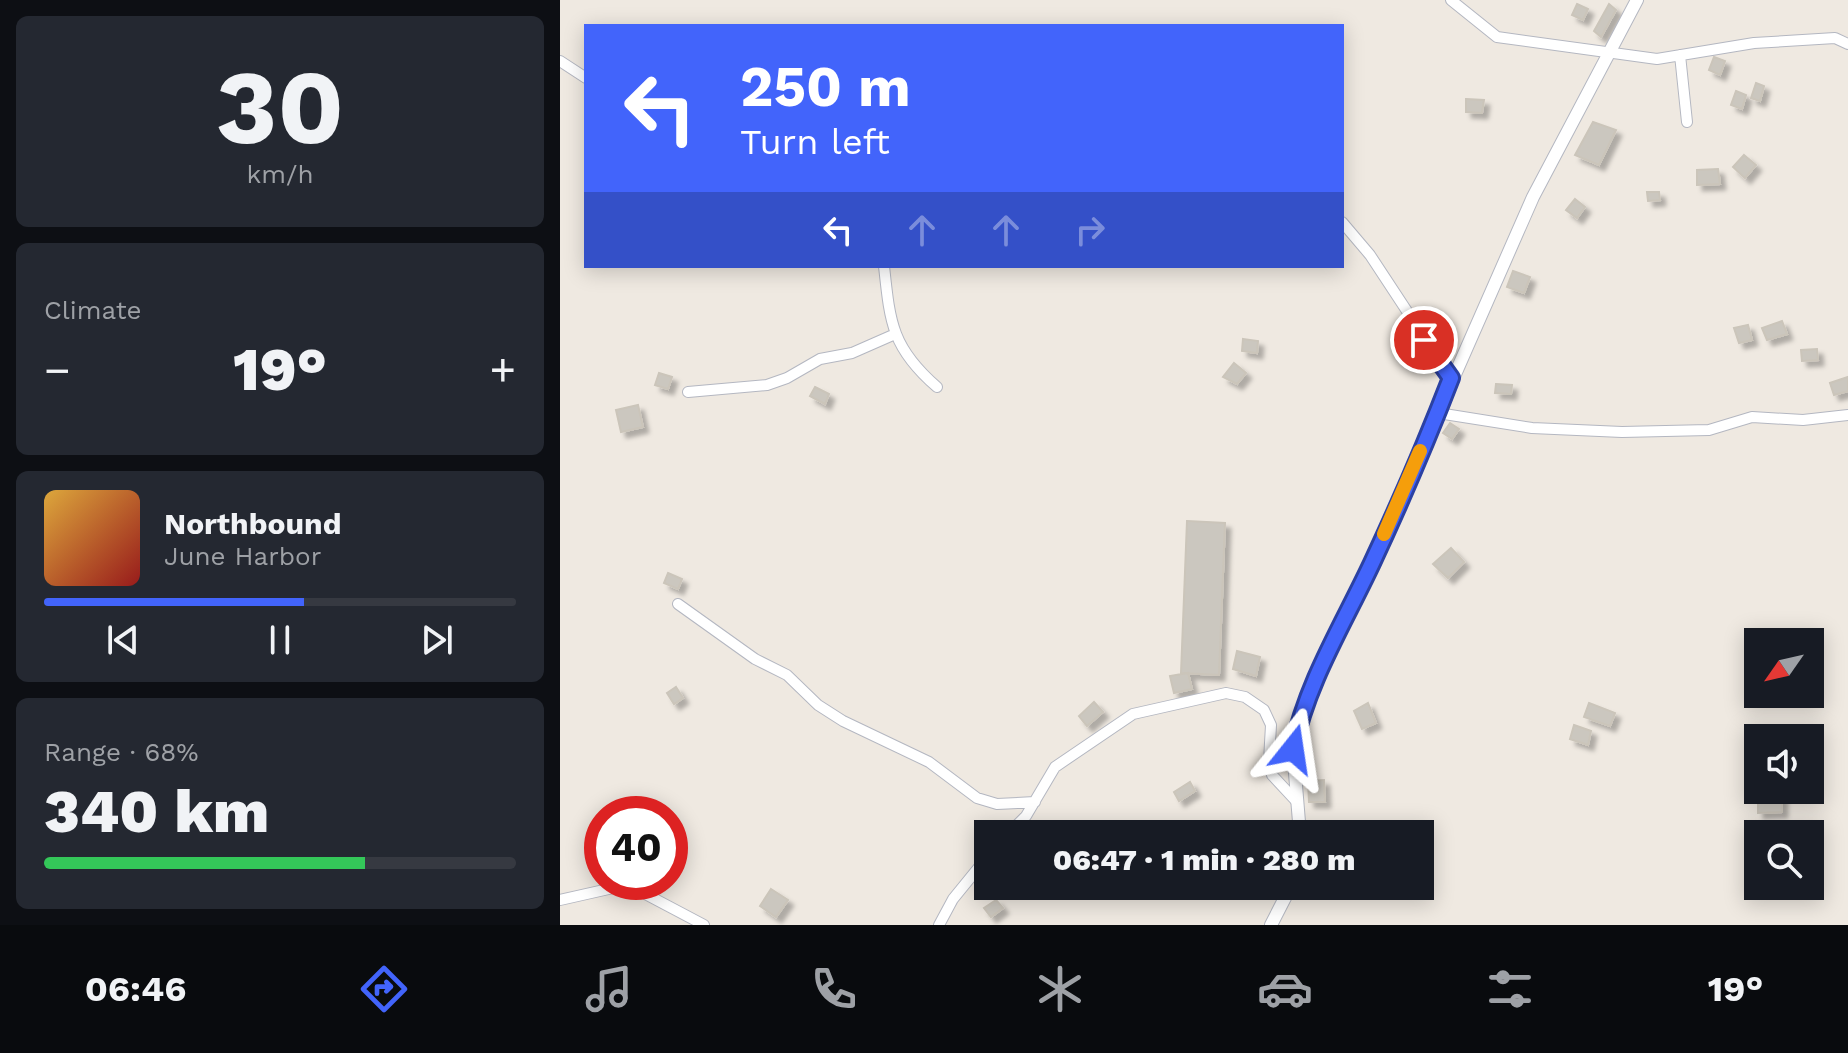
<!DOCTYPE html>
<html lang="en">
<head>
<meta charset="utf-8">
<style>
	body { margin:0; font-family:"Work Sans",sans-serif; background:#242831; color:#f1f3f6; height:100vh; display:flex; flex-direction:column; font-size:30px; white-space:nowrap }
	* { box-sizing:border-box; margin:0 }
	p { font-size:26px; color:#9ea1a6 }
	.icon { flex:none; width:44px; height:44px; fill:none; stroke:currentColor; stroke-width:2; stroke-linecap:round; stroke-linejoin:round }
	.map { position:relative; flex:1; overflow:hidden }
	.details { display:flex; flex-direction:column; gap:16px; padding:16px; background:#0d0f14; width:560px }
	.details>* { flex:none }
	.top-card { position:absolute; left:24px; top:24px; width:760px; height:244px; border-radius:0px; box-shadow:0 4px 20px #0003; background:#4264fb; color:#fff; overflow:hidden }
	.needle { width:52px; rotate:236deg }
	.tools { position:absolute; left:1184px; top:628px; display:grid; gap:16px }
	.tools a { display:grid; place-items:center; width:80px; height:80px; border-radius:0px; background:#171b24; box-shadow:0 4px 20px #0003; font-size:40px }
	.speed { position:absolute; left:24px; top:796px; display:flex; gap:16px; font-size:40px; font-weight:700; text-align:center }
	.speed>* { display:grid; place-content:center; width:104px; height:104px; border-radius:50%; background:#171b24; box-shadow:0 4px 20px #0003; line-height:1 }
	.speed .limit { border:12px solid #d22; background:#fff; color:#111 }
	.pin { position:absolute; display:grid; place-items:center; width:68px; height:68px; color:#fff; margin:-34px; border:4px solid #fff; border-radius:50%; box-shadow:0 2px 8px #0007 }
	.me { position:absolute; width:88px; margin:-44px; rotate:15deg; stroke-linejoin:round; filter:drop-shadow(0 0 6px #0008) }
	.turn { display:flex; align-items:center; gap:28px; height:168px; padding:0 24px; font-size:36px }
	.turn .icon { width:104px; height:104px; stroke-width:2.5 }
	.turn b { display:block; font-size:56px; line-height:68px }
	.lanes { display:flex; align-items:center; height:76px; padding:0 24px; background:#0003; justify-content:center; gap:40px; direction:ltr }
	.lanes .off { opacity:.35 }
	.big { font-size:60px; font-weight:800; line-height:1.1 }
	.details .card { flex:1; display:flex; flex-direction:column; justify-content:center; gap:12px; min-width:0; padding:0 28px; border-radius:12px; background:#242831 }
	.details .dial { align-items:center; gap:0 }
	.dial b { font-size:104px; line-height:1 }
	.song { display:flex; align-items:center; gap:24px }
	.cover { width:96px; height:96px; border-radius:12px; background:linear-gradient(135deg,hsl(40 70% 55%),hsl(0 70% 35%)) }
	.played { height:8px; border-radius:4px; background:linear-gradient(90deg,#4264fb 55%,#363941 55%) }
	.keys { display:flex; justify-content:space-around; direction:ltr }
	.heat { display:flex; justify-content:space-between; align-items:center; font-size:44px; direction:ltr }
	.charge { height:12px; border-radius:6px; background:linear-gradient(90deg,#34c759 68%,#363941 0) }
	.trip { position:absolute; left:414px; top:820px; width:460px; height:80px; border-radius:0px; background:#171b24; box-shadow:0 4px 20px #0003; font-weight:800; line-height:80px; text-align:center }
	.tabs { display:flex; height:128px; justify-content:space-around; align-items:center; background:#090b0e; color:#9ea1a6 }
	.tabs .icon { width:56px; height:56px }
	.tabs .on { color:#4264fb }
	.tabs b { font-size:36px; color:#f1f3f6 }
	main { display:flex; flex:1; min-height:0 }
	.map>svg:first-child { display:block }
	.building { fill:#cbc7bf; stroke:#cbc5ba; stroke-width:2; filter:url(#shadow) }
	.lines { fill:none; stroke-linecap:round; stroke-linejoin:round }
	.minor-casing { stroke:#b4b7c1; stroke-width:12 }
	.tertiary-casing { stroke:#b4b7c1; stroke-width:14 }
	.minor { stroke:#fff; stroke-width:10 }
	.tertiary { stroke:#fff; stroke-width:12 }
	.route-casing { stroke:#2b41a3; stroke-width:20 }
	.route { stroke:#4264fb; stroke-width:14 }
	.slow { stroke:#f59e0b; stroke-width:14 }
</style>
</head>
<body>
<main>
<section class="details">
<div class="card dial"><b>30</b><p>km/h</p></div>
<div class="card"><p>Climate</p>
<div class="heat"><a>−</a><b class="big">19°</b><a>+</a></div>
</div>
<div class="card">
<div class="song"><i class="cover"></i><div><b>Northbound</b><p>June Harbor</p></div></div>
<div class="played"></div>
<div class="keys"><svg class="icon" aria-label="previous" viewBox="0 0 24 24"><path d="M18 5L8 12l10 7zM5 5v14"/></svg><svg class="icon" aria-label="pause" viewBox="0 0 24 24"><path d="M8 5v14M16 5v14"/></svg><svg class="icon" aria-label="next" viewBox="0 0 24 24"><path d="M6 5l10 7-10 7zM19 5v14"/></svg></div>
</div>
<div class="card"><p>Range · 68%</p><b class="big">340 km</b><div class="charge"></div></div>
</section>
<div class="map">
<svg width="1288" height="925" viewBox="0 0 1288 925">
	<defs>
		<filter id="shadow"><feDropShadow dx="5.5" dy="5.5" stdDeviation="2" flood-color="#0004"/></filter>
	</defs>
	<rect width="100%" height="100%" fill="#efe9e1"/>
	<path class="building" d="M1017,4L1028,9L1023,20L1012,15Z
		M1049,4L1056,10L1041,37L1034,31Z
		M1154,57L1165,61L1160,75L1149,70Z
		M1196,83L1204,86L1200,101L1191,98Z
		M1176,91L1186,95L1182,109L1171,105Z
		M906,99L924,100L922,113L906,112Z
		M1033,122L1056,130L1039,165L1015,155Z
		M1184,155L1196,165L1185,178L1173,167Z
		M1158,169L1160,184L1137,185V170Z
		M1087,192H1099L1100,200L1088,201Z
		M1015,199L1025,207L1017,218L1006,210Z
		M953,271L970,277L964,293L947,287Z
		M1222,321L1227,334L1207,340L1202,328Z
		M1188,325L1192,340L1179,343L1174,328Z
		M683,339L698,341L697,353L682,351Z
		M1257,349L1258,360L1242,361L1241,350Z
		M674,363L686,373L677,384L663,377Z
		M99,373L112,377L108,389L95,385Z
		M1288,377V391L1274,395L1270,383Z
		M936,384L952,385L951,394L935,393Z
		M255,387L269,394L265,404L250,396Z
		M78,405L83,427L61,432L56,410Z
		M890,423L899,429L892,439L883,433Z
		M627,521L665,523L659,675L621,673Z
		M891,548L904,562L888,578L873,564Z
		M108,573L122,579L118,589L104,583Z
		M677,651L700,657L696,676L673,669Z
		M628,673L632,689L614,693L610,676Z
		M116,687L123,698L114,704L107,693Z
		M534,702L543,712L527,726L519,716Z
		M808,703L816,723L802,729L794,711Z
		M1029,703L1055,713L1050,726L1024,717Z
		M1014,725L1031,731L1028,745L1010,739Z
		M764,780L765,802H749L748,781Z
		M630,782L635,791L619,801L614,792Z
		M1222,790V812L1198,813V791Z
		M211,889L228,900L216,917L200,906Z
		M436,900L443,908L431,917L424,908Z"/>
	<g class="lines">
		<defs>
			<path id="minor" d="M891,0L937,37L1097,59L1194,43L1275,38L1288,44
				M1120,55L1127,122
				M0,61L26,78
				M782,222L810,255L891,378
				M324,266C330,323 332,348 377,387
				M128,392L207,385L227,378L260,359L292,353L333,335
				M878,413L972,428L1062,432L1149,430L1192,417L1243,420L1288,415
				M118,604L195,659L227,675L258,705L283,721L369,762L417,798L437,804L475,802
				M448,834L466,816L495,767L573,714L666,693L685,697L704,710L711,725L709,761L712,775L738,803
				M0,900L53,888H74L144,925
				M379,925L393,899L428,856"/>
			<path id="tertiary" d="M740,834L733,749L760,667L813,561L973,197L1077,0
				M711,925L731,886"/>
		</defs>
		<use href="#minor" class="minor-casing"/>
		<use href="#tertiary" class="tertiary-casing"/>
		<use href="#minor" class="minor"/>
		<use href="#tertiary" class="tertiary"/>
	</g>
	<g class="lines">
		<defs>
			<path id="route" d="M733,749C747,682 783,625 812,563C840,503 867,440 891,378L864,340"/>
		</defs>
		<use href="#route" class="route-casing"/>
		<use href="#route" class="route"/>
		<path class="slow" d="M824,534L860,451"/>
	</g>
</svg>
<div class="tools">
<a><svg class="needle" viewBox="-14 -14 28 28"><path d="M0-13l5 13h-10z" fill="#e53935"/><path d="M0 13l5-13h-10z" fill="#9ea1a6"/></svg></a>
<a><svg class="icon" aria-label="sound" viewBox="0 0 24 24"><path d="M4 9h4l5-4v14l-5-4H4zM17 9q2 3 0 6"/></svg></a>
<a><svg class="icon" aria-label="search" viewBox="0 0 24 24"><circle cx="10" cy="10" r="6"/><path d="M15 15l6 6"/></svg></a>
</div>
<div class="speed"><div class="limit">40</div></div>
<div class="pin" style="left:864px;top:340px;background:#d93025"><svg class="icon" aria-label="arrive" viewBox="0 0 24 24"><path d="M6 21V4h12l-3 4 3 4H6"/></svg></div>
<svg class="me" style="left:733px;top:749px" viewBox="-20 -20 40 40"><path d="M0-17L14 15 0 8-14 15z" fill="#4264fb" stroke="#fff" stroke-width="4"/></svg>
<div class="trip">06:47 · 1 min · 280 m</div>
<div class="top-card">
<div class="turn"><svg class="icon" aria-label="left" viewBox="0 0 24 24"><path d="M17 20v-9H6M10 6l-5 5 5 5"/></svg><div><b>250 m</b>Turn left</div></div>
<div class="lanes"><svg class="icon" aria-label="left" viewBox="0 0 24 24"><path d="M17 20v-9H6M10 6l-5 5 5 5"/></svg><svg class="icon off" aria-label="ahead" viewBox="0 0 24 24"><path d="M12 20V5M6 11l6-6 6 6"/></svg><svg class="icon off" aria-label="ahead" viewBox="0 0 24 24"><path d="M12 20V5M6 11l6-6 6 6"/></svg><svg class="icon off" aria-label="right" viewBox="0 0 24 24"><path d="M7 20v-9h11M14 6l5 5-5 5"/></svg></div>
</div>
</div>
</main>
<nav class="tabs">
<b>06:46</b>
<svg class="icon on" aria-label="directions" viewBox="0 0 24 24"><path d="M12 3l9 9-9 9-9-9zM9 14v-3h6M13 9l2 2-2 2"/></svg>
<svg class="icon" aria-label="music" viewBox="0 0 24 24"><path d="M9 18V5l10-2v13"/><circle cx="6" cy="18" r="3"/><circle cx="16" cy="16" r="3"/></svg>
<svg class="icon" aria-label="phone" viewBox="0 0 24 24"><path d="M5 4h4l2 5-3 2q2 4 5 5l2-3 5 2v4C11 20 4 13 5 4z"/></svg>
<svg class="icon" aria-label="climate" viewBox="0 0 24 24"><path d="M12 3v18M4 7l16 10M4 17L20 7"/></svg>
<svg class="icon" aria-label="car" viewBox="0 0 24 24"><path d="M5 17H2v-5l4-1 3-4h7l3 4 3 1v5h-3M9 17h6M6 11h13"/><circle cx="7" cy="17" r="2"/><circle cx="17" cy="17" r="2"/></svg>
<svg class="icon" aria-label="filters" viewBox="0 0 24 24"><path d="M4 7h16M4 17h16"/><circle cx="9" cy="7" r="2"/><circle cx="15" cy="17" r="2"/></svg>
<b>19°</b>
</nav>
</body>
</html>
